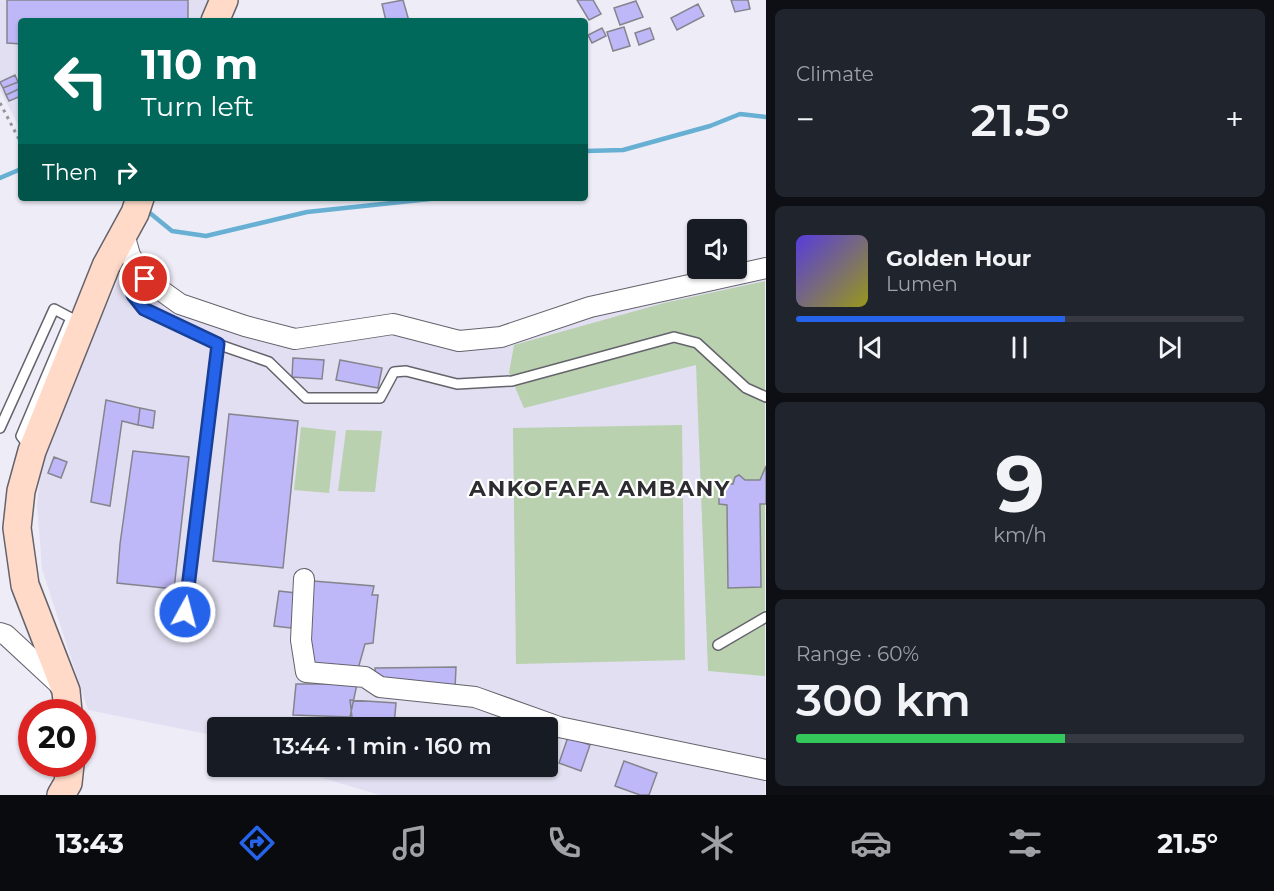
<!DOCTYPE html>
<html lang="en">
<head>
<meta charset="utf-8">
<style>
	body { margin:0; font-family:Montserrat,sans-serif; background:#20242c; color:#f1f3f6; height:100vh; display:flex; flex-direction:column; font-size:22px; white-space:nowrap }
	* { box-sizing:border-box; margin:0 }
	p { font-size:20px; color:#9ea1a6 }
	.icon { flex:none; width:33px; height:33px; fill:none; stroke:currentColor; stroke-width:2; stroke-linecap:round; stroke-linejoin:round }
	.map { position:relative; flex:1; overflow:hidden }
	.sheet { display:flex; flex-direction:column; gap:9px; padding:9px; background:#0d0f14; width:508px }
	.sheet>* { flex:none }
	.banner { position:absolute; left:18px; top:18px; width:570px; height:183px; border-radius:6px; box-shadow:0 2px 4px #0004; background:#00695c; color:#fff; overflow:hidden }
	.tools { position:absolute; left:687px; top:219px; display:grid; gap:12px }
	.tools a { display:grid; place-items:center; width:60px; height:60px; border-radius:6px; background:#171b24; box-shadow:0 2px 4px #0004; font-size:30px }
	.speed { position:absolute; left:18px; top:699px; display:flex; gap:12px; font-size:30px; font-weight:700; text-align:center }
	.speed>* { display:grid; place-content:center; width:78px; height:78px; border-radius:50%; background:#171b24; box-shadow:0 2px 4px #0004; line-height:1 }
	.speed .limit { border:9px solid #d22; background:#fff; color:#111 }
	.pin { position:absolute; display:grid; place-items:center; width:51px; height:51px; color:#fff; margin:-26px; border:3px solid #fff; border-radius:50%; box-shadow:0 2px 6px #0007 }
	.me { position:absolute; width:66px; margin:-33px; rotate:7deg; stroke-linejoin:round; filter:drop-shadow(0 0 4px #0008) }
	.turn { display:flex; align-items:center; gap:21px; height:126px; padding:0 24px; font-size:27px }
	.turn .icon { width:78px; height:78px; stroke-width:2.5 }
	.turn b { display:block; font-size:42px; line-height:51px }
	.then { display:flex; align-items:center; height:57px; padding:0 24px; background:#0003; gap:12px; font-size:22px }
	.big { font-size:45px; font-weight:600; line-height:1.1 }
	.sheet .card { flex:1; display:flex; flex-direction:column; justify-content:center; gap:9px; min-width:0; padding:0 21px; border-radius:9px; background:#20242c }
	.sheet .dial { align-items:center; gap:0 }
	.dial b { font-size:78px; line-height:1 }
	.song { display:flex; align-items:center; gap:18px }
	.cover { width:72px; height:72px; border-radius:9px; background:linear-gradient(135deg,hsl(250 70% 55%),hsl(60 70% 35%)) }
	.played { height:6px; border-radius:3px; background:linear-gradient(90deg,#2563eb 60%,#363941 60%) }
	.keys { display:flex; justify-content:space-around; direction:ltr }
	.heat { display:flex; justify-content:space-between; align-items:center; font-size:33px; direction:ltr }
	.charge { height:9px; border-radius:4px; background:linear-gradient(90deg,#34c759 60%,#363941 0) }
	.trip { position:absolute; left:207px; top:717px; width:351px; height:60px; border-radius:6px; background:#171b24; box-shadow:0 2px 4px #0004; font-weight:600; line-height:60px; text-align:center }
	.menu { display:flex; height:96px; justify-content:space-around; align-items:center; background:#090b0e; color:#9ea1a6 }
	.menu .icon { width:42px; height:42px }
	.menu .on { color:#2563eb }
	.menu b { font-size:27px; color:#f1f3f6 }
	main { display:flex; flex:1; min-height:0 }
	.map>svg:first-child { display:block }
	.built { fill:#e1dff1 }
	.green { fill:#b9d1ae }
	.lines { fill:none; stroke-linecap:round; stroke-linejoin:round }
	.stream { stroke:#67b0d3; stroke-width:4.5 }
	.building { fill:#bfb8f8; stroke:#84848d; stroke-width:1.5 }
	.lane-casing { stroke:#64636c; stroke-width:12 }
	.street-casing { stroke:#64636c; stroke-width:22 }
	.secondary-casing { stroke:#64636c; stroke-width:30 }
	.path { stroke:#94939b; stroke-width:3; stroke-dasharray:3 4.5; stroke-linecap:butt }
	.lane { stroke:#fff; stroke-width:9 }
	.street { stroke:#fff; stroke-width:20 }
	.secondary { stroke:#ffdac8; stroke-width:27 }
	.route-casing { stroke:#184099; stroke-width:15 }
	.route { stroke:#2563eb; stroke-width:10 }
	.labels { text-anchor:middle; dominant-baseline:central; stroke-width:4.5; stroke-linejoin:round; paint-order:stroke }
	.district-label { font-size:22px; font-weight:bold; letter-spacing:1.5px; fill:#2d2d31; stroke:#fff }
</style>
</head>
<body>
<main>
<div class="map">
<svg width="766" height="795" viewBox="0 0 766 795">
	<rect width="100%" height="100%" fill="#edecf7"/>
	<path class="built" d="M0,0H211L203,21H21V131L0,90Z
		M130,255L180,304L295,339L393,324L459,341L765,268V795H380L302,772L291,767L548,766V728H218L217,736L88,710L42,569L37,503L45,439Z"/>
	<path class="green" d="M765,281V676L708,671L696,365L524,408L509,373L514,345L664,303Z
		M682,425L685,660L516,664L513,428Z
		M301,427L336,431L329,493L294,490Z
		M346,430L382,431L375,492L338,491Z"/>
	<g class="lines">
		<path class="stream" d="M585,151L623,150L710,126L740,114L766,117
			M0,178L21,169
			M145,209L172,231L206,236L307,212L439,198"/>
	</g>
	<path class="building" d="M7,0H188V21H21V44L7,43Z
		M403,0L409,21H386L382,4Z
		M577,0H593L601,14L589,20Z
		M731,0H748L750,9L735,12Z
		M636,1L643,17L620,25L614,8Z
		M698,4L704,16L677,30L671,18Z
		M624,27L630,46L613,51L607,32Z
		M602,28L606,36L592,43L588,35Z
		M650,28L654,39L639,45L635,33Z
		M15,75L18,82L3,88L0,82Z
		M18,82L21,88L6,95L3,88Z
		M21,88V96L9,101L6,95Z
		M293,358L324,360L322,379L292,377Z
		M340,360L382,368L378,388L336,380Z
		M106,400L140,408L138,425L122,421L110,506L91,502Z
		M140,408L155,411L153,428L138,425Z
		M229,414L298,421L283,568L213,561Z
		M133,451L189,457L174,589L117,583L120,544Z
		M54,457L67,462L61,478L48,473Z
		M766,466V504H760L761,587L728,588L727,505L719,504V484H733L735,477L739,475L745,480H760Z
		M313,581L374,586L372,595H378L373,643L365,644L356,676L301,678Z
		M279,591L296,593L291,628L274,626Z
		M456,667L455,689L377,691L375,668Z
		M296,684H357L350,717L293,715Z
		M350,700L396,703L394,726H353Z
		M568,737L590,745L581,771L559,763Z
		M624,761L657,773L649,795H640L615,786Z"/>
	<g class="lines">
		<defs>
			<path id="lane" d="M145,279L133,295L144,309L217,344L269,362L306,398H380L394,372L406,371L457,384L512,381L674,337L697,343L746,388L766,397
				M0,428L54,309L71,318L21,436L30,448
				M185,612L217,344
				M718,645L766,617"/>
			<path id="street" d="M124,234L130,255L145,279L180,304L245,326L295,339L393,324L459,341L501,337L590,307L766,268
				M304,579L301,640L306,672L365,677L380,687L475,697L559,727L766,770
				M0,633L6,635L62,687"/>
			<path id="secondary" d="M215,21L224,0
				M68,712L66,691L25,585L17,528L21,491L32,451L106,266L135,213L140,198
				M61,795L68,783L70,764"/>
		</defs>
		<use href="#lane" class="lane-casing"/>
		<use href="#street" class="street-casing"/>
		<use href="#secondary" class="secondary-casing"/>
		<path class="path" d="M0,103L21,143"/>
		<use href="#lane" class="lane"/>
		<use href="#street" class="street"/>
		<use href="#secondary" class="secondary"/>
	</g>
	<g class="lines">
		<defs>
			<path id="route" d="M145,279L133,295L144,309L218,344L185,612"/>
		</defs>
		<use href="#route" class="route-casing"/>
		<use href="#route" class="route"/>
	</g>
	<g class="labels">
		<g class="district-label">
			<text x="600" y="488">ANKOFAFA AMBANY</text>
		</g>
	</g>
</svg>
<div class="tools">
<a><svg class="icon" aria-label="sound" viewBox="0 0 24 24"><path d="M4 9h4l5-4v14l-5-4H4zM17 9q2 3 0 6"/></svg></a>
</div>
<div class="speed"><div class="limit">20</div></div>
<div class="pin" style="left:145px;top:279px;background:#d93025"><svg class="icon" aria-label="arrive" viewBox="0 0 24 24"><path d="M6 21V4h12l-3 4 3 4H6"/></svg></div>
<svg class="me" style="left:185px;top:612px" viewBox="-20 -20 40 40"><circle r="17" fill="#2563eb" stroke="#fff" stroke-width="3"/><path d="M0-11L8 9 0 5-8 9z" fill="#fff"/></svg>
<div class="trip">13:44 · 1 min · 160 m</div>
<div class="banner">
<div class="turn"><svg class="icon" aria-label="left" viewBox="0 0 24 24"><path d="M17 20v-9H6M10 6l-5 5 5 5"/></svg><div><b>110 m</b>Turn left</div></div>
<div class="then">Then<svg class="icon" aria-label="right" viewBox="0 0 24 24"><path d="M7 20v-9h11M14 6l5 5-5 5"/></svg></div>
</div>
</div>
<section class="sheet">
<div class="card"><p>Climate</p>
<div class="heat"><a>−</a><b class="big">21.5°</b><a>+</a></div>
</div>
<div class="card">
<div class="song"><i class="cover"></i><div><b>Golden Hour</b><p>Lumen</p></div></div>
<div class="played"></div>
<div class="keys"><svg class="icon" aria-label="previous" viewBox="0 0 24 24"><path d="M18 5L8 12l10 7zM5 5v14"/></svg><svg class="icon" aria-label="pause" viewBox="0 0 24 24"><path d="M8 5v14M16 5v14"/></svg><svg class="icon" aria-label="next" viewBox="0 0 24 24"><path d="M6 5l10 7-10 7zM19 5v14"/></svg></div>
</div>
<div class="card dial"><b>9</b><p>km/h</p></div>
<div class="card"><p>Range · 60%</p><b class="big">300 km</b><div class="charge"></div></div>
</section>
</main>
<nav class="menu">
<b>13:43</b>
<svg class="icon on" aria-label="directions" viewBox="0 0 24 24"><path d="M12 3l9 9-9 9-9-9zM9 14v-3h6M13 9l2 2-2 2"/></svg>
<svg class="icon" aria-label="music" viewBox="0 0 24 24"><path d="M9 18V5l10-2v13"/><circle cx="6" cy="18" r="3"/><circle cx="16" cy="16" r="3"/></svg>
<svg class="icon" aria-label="phone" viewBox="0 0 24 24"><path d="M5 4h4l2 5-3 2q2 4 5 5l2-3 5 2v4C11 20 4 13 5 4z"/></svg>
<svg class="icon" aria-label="climate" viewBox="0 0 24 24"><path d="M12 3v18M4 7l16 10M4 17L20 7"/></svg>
<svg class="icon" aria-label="car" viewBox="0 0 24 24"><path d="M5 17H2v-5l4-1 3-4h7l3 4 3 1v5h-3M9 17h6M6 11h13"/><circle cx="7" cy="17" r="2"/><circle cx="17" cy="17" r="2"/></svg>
<svg class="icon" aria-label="filters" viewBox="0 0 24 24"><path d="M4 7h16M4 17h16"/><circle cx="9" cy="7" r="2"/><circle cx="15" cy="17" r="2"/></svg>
<b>21.5°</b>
</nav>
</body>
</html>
